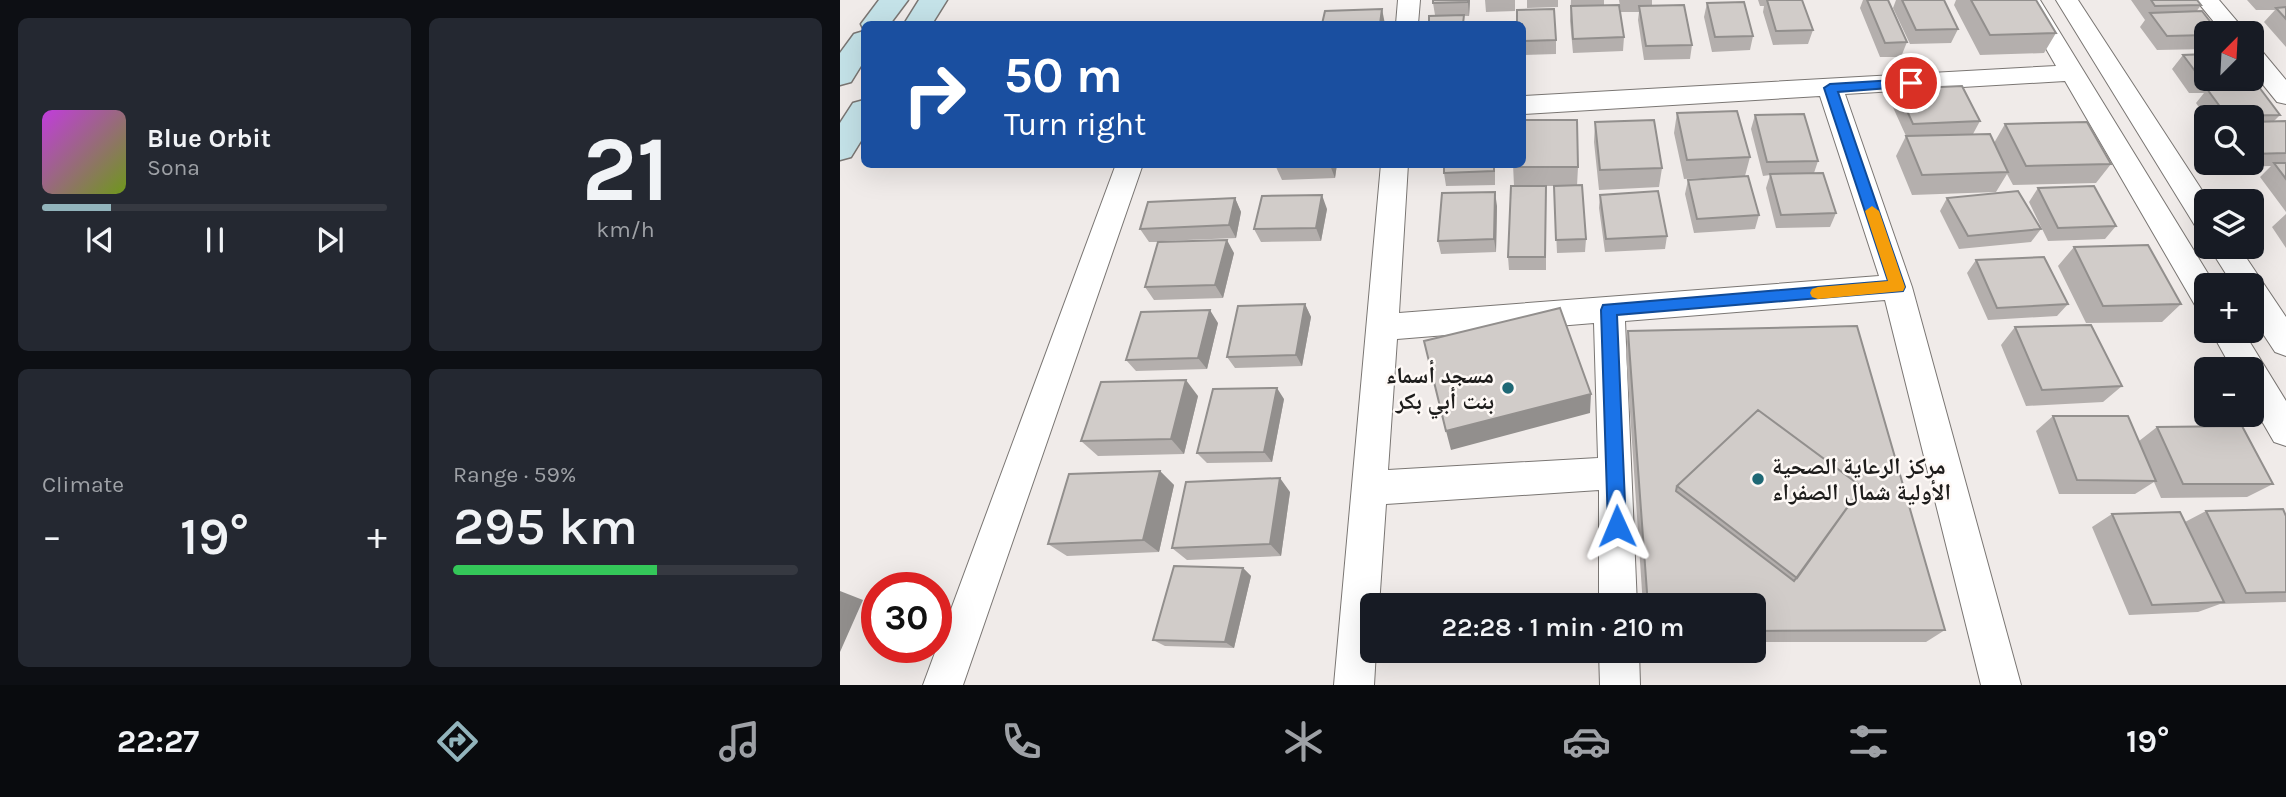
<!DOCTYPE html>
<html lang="en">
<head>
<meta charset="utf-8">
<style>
	body { margin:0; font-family:Karla,"Noto Naskh Arabic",sans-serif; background:#242831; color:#f1f3f6; height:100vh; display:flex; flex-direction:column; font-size:26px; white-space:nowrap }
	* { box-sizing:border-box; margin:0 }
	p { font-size:23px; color:#9ea1a6 }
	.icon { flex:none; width:38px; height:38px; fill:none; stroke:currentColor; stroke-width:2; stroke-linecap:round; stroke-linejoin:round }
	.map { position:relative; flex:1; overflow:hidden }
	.drawer { display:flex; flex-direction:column; gap:18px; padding:18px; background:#0d0f14; width:840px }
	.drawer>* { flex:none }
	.top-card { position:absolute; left:21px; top:21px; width:665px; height:147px; border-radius:10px; box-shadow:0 7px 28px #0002; background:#1a4fa0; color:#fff; overflow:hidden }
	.needle { width:46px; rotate:24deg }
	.tools { position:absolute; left:1354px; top:21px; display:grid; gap:14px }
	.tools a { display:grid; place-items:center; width:70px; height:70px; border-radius:10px; background:#171b24; box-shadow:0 7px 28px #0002; font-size:35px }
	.speed { position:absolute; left:21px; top:572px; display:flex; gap:14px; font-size:35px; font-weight:700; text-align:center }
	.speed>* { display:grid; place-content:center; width:91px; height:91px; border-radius:50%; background:#171b24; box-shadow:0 7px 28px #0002; line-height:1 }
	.speed .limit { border:10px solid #d22; background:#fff; color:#111 }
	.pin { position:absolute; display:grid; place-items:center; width:60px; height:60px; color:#fff; margin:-30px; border:4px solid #fff; border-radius:50%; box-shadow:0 2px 7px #0007 }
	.me { position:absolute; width:77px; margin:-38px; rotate:359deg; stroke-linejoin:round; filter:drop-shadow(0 0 5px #0008) }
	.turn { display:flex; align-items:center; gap:24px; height:147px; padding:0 28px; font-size:32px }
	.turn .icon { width:91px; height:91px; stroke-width:2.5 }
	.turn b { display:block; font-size:49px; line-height:60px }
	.big { font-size:52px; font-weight:600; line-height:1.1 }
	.drawer .widget { flex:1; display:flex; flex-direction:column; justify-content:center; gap:10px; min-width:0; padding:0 24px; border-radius:10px; background:#242831 }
	.drawer .dial { align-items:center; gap:0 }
	.dial b { font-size:91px; line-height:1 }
	.song { display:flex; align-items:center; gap:21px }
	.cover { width:84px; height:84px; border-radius:10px; background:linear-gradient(135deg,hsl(290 70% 55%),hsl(80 70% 35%)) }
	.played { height:7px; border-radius:4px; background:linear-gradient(90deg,#92b4bc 20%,#363941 20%) }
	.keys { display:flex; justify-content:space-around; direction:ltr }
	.heat { display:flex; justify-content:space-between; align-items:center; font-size:38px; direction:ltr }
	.charge { height:10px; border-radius:5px; background:linear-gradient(90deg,#34c759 59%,#363941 0) }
	.drawer .tiles { flex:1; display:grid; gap:18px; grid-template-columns:repeat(2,1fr) }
	.trip { position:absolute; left:520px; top:593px; width:406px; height:70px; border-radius:10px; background:#171b24; box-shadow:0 7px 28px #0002; font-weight:600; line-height:70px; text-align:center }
	.menu { display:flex; height:112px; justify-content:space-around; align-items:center; background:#090b0e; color:#9ea1a6 }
	.menu .icon { width:49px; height:49px }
	.menu .on { color:#92b4bc }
	.menu b { font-size:32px; color:#f1f3f6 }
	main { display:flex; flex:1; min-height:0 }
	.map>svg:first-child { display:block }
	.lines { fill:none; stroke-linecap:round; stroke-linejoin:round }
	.street-casing { stroke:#7a7673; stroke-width:2 }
	.secondary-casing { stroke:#7a7673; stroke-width:3 }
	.street { fill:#fff; fill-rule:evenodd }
	.secondary { fill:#c4e2e8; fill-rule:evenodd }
	.wall { fill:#b4afad }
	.shaded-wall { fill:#928f8d }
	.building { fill:#d1ccc9; stroke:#928f8d; stroke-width:2; fill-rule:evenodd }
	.route { fill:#1a73e8; stroke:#114b97; stroke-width:2 }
	.slow { fill:#f59e0b }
	.poi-dot { fill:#1f6875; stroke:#fef9f6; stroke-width:2.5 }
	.labels { text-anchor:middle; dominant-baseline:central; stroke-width:5; stroke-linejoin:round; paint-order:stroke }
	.poi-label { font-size:23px; font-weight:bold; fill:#1d1c1b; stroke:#fef9f6; text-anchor:end }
</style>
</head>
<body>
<main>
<section class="drawer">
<div class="tiles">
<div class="widget">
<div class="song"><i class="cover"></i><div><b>Blue Orbit</b><p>Sona</p></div></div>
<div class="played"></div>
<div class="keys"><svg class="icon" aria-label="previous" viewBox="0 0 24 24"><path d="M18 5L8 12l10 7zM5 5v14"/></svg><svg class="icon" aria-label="pause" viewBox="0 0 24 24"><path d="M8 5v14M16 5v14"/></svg><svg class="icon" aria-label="next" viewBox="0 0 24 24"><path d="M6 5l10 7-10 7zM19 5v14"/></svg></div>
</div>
<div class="widget dial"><b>21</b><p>km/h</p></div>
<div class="widget"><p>Climate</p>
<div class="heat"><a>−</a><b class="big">19°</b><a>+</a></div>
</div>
<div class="widget"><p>Range · 59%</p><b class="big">295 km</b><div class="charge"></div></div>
</div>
</section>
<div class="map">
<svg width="1446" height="685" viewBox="0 0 1446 685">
	<rect width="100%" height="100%" fill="#f0ebe9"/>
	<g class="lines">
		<defs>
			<path id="street" d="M558,0H580L578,24H556Z
				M1178,0H1200L1375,285H1367V310L1356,307L1225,81L1005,94L1072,287L1181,685H1141L1045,300L785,321L797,606H759V490L546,504L539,606H532V651H536L534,685H494L541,164H568L559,313L1039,276L980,96L682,114V96L1216,66ZM754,323L758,458L548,470L557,339Z
				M1216,0H1238L1369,201H1367V232L1357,229Z
				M1356,0H1379L1407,33H1383Z
				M1412,47L1421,50L1446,80V104L1437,102L1412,71Z
				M276,164H303L123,685H83Z
				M1369,247H1399L1446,317V356L1435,352L1412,317V285H1393Z
				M1371,331H1403L1446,401V446L1434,442L1412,404V369H1392Z
				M759,651H799L800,685H760Z"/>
			<path id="secondary" d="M39,0H68L50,24H24V30L21,24Z
				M79,0H107L92,24H64Z
				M24,31V61L11,82L0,85V53L14,34Z
				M24,100V136L11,157L0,160V123L13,103Z"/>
		</defs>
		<use href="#street" class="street-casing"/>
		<use href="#secondary" class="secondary-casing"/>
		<use href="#street" class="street"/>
		<use href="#secondary" class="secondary"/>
	</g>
	<path class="wall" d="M630,0L629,16L595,15L593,3Z
		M645,0H675V11L646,12Z
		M687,0H718V7L687,8Z
		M731,0H764V5L784,37L783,51L733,53L730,21Z
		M779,0H812V6L852,45L850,59L804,60L798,20L799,12H781Z
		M918,0H962L973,30L968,44L933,45L923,12L924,6H920Z
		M1023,0H1048L1067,42L1061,57H1040L1020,8Z
		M1056,0H1104L1118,29L1111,43L1070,44L1053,8Z
		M1116,0H1196L1216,33L1204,53L1140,55L1114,5Z
		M1291,0H1357L1361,5L1356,12L1367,33V49L1317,50L1300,27L1305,20Z
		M1407,0H1446V47L1424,22L1435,10H1416Z
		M867,3L913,36L910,50L872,52L864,17Z
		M682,24L716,40V54L682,55Z
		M1343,55L1367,79H1412V69L1419,78L1410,88L1440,115L1433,122L1446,121V212L1420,177L1431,166L1398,167L1395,163H1412V117H1367V119L1356,103L1364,93H1349L1332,69Z
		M1057,89L1140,121L1133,134L1154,143L1165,124L1271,164L1256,183L1173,185L1167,174L1156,192L1072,195L1056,156L1066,136L1051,103Z
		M837,113L910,157L905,176L844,179L834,133Z
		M915,115L978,161L974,173L996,213L990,227L936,228L926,188L930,175L923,176L911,129Z
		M755,122L822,168L819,187L759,190L754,142Z
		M497,164L495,178L442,180L436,167Z
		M655,164V185L606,186L604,173Z
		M673,164L738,167L737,186L746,239L745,252L717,253L714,186H706V270H669L668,257L674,186Z
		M848,180L919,215L915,229L854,233L845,194Z
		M1198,188L1276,226L1265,239L1208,241L1189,202Z
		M760,195L827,236L825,249L765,252L759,208Z
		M395,198L401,212L396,238L322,241L394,253L383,298L314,300L305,287L318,242H309L300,229Z
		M1107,198L1201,229L1191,242L1119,249L1100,211Z
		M657,206L656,252L601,254L598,241Z
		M487,209L481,241L421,242L414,229Z
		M1446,214V248L1432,227Z
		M1234,247L1341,304L1322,322L1246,323L1218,266Z
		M1136,260L1228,304L1217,316L1148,320L1127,273Z
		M465,304L471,317L462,366L395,368L387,357Z
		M378,323L367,369L296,371L286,360Z
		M1175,327L1282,386L1263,402L1186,406L1161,345Z
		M788,331L1105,630L1086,642H914V606H803L786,352Z
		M358,396L344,454L258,456L241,441Z
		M444,399L432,462L367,463L357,453Z
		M1213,416L1299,441L1317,427L1433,484L1407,497L1321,498L1314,482L1295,494H1219L1196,431Z
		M320,471L334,485L319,552L227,556L208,544Z
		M450,492L441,556L347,560L332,548Z
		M1366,511L1446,516V602L1380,604L1358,612L1289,615L1252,527L1272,514L1345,522Z
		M403,568L411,576L394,648L325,646L313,640Z"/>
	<path class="shaded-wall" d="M628,0H630L629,16L628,2Z
		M542,9L545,24H540Z
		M490,164H497L495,178L490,165Z
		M655,192L657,206L656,252L654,239Z
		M482,195L487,209L481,241L476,228Z
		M395,198L401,212L396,238L389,225Z
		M387,240L394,253L383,298L375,285Z
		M465,304L471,317L462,366L456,355Z
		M370,310L378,323L367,369L358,358Z
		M346,380L358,396L344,454L331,439Z
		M437,388L444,399L432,462L424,452Z
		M751,394L750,413L611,450L606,431Z
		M320,471L334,485L319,552L303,540Z
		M440,478L450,492L441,556L430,544Z
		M403,568L411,576L394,648L385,642Z
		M0,591L23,600L0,652Z"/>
	<path class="building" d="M593,0H628V2L593,3Z
		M927,0H962L973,30L936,31Z
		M1027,0H1048L1067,42L1045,43Z
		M1062,0H1104L1118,29L1076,30Z
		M1131,0H1196L1216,33L1150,35Z
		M1311,0H1357L1361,5L1315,6Z
		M904,2L913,36L875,37L867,3Z
		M779,5L784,37L733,39L731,6Z
		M844,5L852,45L806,46L799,6Z
		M1446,7V19L1436,8Z
		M542,9L540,24H482L485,11Z
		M714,9L716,40L682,41V24H677V10Z
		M1362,11L1379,33H1367V35L1327,36L1310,13Z
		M624,15L623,24H589V16Z
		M1367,54V79H1377H1361L1343,55Z
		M1412,69L1419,78H1412Z
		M1122,86L1140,121L1073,124L1057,89Z
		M1419,87L1440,115L1387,116L1367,89Z
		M897,111L910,157L847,160L837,113Z
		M964,114L978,161L927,162L915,115Z
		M682,120H737L738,167H673V164H682Z
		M814,120L822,168L760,170L755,122Z
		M1446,121V153L1412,154V122Z
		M1247,122L1271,164L1186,166L1165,124Z
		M1150,134L1168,172L1082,175L1066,136Z
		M1434,163H1446V179Z
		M437,164H490L436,167Z
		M604,164H654V171L604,173Z
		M983,173L996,213L941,215L930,174Z
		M908,176L919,215L857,219L848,180Z
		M742,185L746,239L716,240L714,186Z
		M671,186H706L705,257H668Z
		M1254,186L1276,226L1218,228L1198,188Z
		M818,191L827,236L766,239L760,195Z
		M1178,191L1201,229L1128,236L1107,198Z
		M655,192L654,239L598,241L602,193Z
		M482,195L476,228L414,229L422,196Z
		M395,198L389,225L300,229L308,202Z
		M387,240L375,285L305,287L318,242Z
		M1308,245L1341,304L1263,306L1234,247Z
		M1204,257L1228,304L1157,308L1136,260Z
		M465,304L456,355L387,357L398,306Z
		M720,308L751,394L606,431L584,341Z
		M370,310L358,358L286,360L301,312Z
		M1251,325L1282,386L1202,390L1175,327Z
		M1017,326L1105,630L914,631V606H808L788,331ZM918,410L1022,487L954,581L836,491L837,486Z
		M346,380L331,439L241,441L261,382Z
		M437,388L424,452L357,453L373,389Z
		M918,410L1022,487L957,578L837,486Z
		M1213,416H1288L1316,481L1237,480Z
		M1402,426L1433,484H1343L1317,427Z
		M320,471L303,540L208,544L229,474Z
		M440,478L430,544L332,548L346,482Z
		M1443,509L1446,516V592L1406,593L1366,511Z
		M1340,512L1384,602L1312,605L1272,514Z
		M334,566L403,568L385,642L313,640Z"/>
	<path class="route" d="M1071,79L1077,83L1075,86L998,92L1065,287L1063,291L777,315L786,526L784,532L777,535L771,532L768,526L761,310L763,305L1048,281L984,88L990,84Z"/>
	<path class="slow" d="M1032,206L1039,211L1065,287L1063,291L978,299L972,297L970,293L972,289L978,287L1048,281L1025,211Z"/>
	<g class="poi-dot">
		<circle cx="668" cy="388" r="7"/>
		<circle cx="918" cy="479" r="7"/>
	</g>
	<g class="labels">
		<g class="poi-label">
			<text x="654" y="375">مسجد أسماء<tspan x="654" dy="26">بنت أبي بكر</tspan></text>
			<text x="932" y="466" text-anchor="start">مركز الرعاية الصحية<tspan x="932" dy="26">الأولية شمال الصفراء</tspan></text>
		</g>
	</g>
</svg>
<div class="tools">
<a><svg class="needle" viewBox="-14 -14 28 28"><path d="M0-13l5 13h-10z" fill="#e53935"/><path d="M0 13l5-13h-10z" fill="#9ea1a6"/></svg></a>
<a><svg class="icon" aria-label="search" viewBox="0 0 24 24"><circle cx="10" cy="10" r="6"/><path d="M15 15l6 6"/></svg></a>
<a><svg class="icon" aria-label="layers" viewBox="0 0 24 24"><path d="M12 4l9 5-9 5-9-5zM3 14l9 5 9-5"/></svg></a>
<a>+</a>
<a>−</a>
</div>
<div class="speed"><div class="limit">30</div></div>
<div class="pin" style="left:1071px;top:83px;background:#d93025"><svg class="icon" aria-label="arrive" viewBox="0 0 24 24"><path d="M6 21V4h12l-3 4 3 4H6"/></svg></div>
<svg class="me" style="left:777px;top:526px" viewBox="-20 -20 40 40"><path d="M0-17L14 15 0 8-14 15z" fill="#1a73e8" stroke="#fff" stroke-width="4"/></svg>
<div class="trip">22:28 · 1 min · 210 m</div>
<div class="top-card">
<div class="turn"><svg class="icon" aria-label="right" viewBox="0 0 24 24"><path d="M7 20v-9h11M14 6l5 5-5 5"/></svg><div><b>50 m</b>Turn right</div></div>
</div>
</div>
</main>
<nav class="menu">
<b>22:27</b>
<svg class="icon on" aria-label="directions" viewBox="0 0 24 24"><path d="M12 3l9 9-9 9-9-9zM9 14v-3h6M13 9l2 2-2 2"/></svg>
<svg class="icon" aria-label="music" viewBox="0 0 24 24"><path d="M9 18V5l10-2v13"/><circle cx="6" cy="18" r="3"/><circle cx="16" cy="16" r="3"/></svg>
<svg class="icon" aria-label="phone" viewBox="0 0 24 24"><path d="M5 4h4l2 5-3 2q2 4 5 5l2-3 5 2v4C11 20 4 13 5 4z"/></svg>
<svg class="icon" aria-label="climate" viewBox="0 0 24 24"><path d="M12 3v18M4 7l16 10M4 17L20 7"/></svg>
<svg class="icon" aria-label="car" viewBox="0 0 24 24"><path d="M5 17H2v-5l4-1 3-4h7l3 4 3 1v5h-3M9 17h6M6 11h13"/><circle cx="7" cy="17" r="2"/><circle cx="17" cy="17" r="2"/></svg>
<svg class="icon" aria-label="filters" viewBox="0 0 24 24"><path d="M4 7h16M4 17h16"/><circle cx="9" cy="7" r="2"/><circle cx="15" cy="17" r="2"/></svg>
<b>19°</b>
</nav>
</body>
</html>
